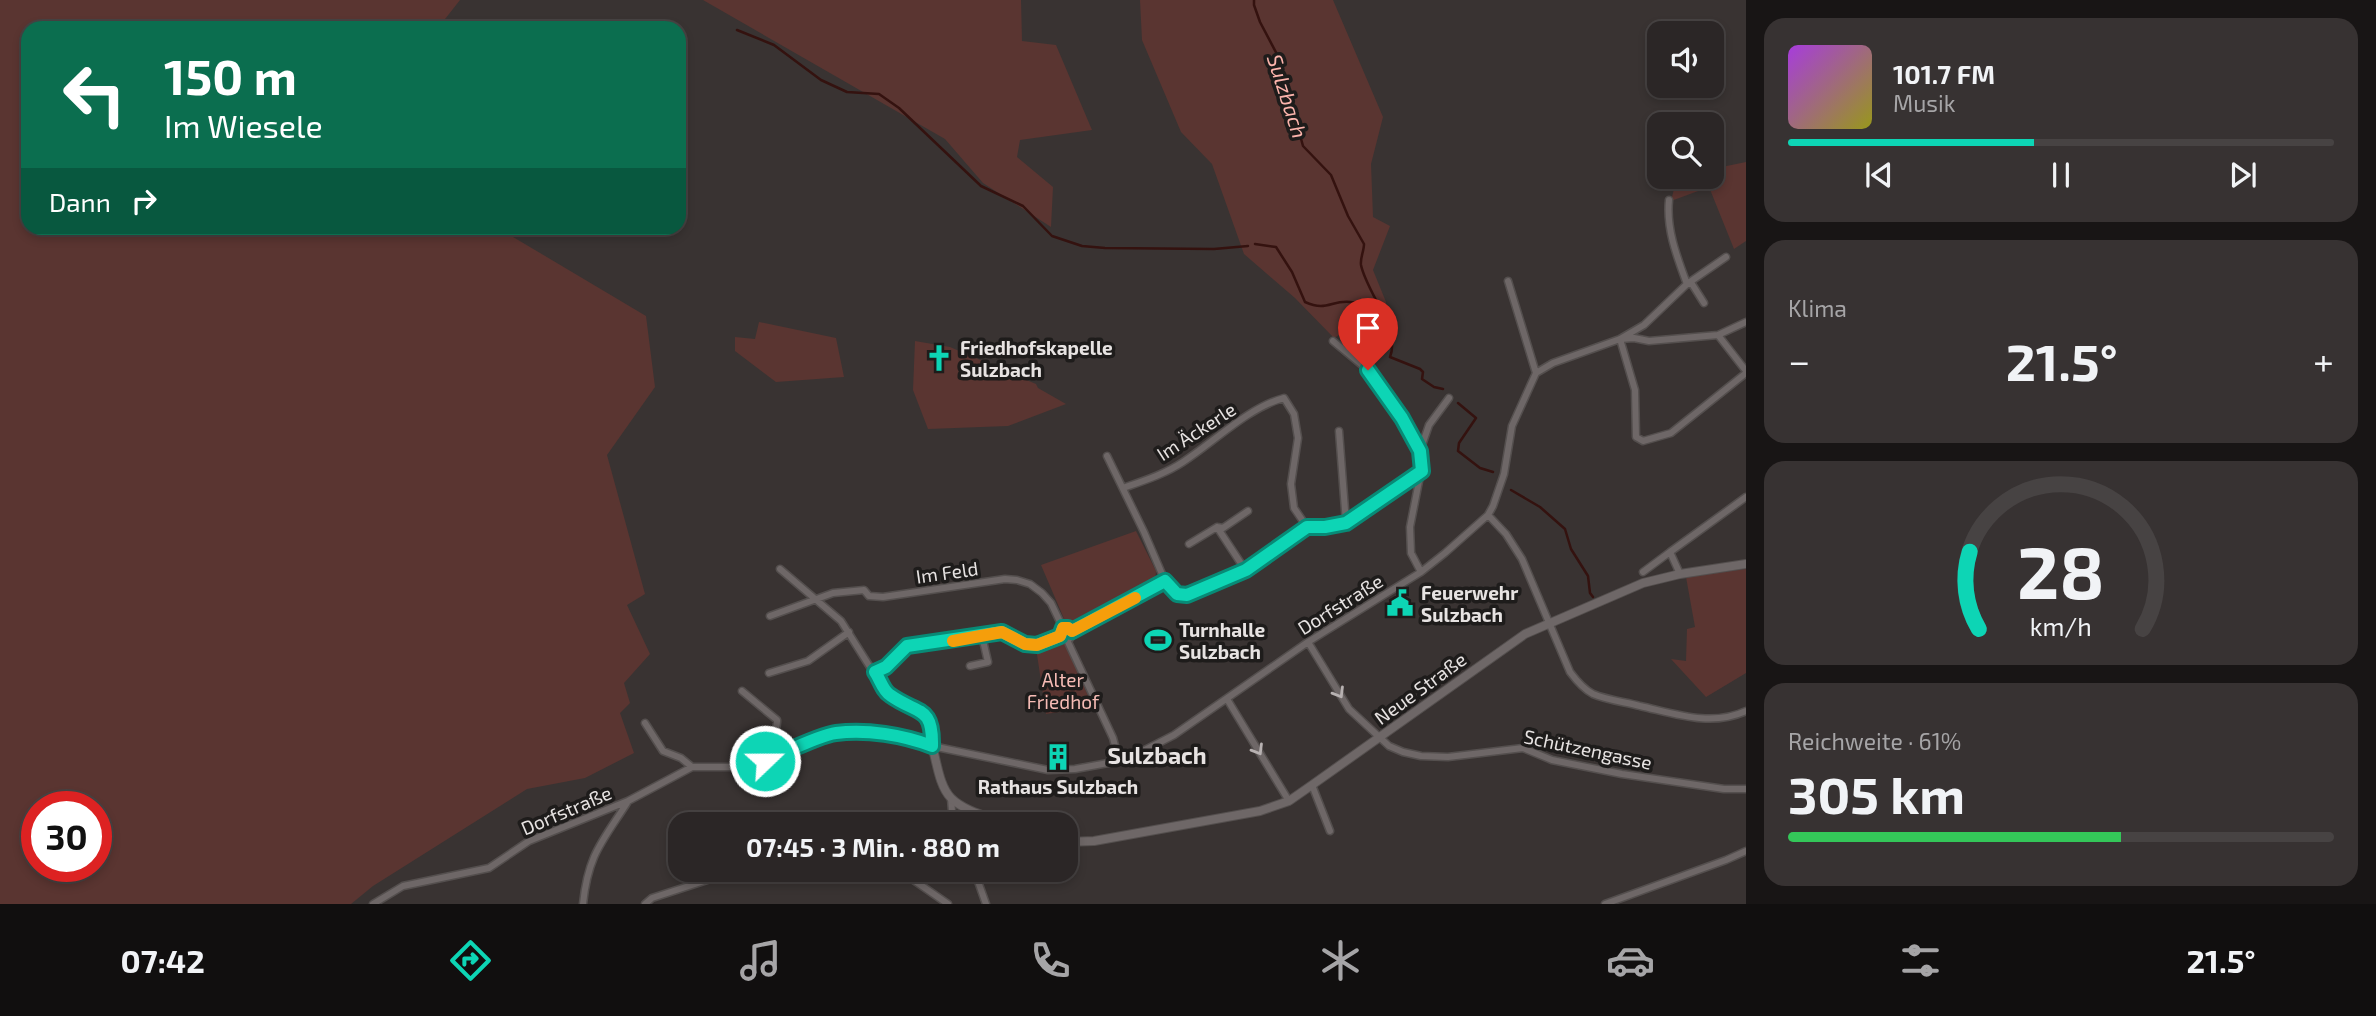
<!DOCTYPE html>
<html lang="de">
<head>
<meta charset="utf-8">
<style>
	body { margin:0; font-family:"Exo 2",sans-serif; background:#373232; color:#f1f3f6; height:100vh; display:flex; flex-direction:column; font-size:26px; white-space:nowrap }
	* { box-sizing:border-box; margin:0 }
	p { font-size:23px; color:#a6a5a7 }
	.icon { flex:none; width:38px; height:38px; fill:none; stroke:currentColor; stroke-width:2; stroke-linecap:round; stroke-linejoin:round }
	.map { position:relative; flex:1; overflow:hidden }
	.side { display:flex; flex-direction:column; gap:18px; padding:18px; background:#181515; width:630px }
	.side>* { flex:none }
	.banner { position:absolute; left:21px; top:21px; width:665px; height:214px; border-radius:21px; box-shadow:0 4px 10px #0003,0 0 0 2px #474343; background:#0b6e4f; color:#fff; overflow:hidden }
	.fabs { position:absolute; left:1647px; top:21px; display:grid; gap:14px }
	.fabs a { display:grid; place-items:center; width:77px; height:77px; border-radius:14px; background:#2b2626; box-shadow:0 4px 10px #0003,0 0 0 2px #474343; font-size:35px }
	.speed { position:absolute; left:21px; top:791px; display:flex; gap:14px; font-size:35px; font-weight:700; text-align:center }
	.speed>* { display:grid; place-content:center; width:91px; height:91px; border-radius:50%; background:#2b2626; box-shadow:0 4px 10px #0003,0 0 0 2px #474343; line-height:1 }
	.speed .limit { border:10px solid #d22; background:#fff; color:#111 }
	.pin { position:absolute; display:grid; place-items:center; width:60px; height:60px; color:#fff; margin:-72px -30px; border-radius:50% 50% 50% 0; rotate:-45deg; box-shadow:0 0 7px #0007 }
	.pin .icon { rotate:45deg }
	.me { position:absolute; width:77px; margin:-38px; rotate:68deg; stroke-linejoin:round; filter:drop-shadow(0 0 5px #0008) }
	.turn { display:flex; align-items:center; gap:24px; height:147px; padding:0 28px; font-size:32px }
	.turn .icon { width:91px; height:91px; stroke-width:2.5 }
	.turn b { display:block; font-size:49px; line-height:60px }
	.then { display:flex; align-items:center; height:66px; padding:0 28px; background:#0003; gap:14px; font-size:26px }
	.big { font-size:52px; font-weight:700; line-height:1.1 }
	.side .widget { flex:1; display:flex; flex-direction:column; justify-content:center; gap:10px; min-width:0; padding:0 24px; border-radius:21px; background:#373232 }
	.side .dial { align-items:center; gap:0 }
	.dial svg { height:182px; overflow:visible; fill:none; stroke:#474343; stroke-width:7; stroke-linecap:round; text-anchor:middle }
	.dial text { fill:#f1f3f6; stroke:none }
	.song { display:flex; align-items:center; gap:21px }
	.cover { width:84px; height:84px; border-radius:10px; background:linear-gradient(135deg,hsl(280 70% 55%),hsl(60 70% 35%)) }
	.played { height:7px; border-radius:4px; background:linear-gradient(90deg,#0dd5b5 45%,#474343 45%) }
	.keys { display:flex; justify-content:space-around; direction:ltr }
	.heat { display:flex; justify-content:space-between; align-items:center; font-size:38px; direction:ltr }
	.charge { height:10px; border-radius:5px; background:linear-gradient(90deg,#34c759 61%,#474343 0) }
	.trip { position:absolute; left:668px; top:812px; width:410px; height:70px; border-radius:21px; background:#2b2626; box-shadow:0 4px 10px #0003,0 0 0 2px #474343; font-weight:700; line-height:70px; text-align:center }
	.tab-bar { display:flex; height:112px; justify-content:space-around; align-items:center; background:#110f0f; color:#a6a5a7 }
	.tab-bar .icon { width:49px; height:49px }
	.tab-bar .on { color:#0dd5b5 }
	.tab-bar b { font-size:32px; color:#f1f3f6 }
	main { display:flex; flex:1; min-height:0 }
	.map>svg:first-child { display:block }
	.green { fill:#5a3531; fill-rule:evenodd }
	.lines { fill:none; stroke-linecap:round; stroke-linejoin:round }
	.stream { stroke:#34120f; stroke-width:2.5 }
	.minor-casing { stroke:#544f4e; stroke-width:9 }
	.tertiary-casing { stroke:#544f4e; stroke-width:10 }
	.minor { stroke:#6e6767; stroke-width:6 }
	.tertiary { stroke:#6e6767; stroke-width:8 }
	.oneway { stroke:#b7b1b1 }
	.route-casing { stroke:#088a76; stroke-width:18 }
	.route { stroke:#0dd5b5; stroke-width:12 }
	.slow { stroke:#f59e0b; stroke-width:12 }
	.labels { text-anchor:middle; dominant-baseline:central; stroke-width:7; stroke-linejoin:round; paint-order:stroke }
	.poi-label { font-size:19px; font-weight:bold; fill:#e7e3e2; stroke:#1e1c1b; text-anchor:start }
	.street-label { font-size:19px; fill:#e7e3e2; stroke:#1e1c1b }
	.park-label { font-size:19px; fill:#f6bcb5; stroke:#1e1c1b }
	.water-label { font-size:21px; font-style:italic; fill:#fcb4ac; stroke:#1e1c1b }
	.quarter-label { font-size:23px; font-weight:bold; fill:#e7e3e2; stroke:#1e1c1b }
</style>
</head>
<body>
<main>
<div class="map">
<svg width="1746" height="904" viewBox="0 0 1746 904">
	<rect width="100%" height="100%" fill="#393332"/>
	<path class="green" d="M0,0H460L438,28H28V228H498L646,316L655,387L607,455L645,594L627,605L650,654L624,683L630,703L620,713L634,753L585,778L527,789L373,886L351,904H0ZM37,807H96V866H37Z
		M703,0H1021L1022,41L1056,45L1092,130L1020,140L1017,157L1053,187L1051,227L983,183L945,139Z
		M1140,0H1333L1383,117L1371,164L1373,217L1390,226L1373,270L1386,302L1385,319L1367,320L1334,338L1295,298L1244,254L1212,164L1181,132L1142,40Z
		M1746,162V241L1734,249L1709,187L1671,201L1677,177H1712V169Z
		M759,322L836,338L844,377L776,382L735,351V337L755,339Z
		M915,341L950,347L1036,384L1038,388L1066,404L1008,426L928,429L913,390Z
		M1136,531L1156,571L1155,583L1072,624L1065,621L1041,565Z
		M1746,569V673L1706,697L1671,659L1686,661L1687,629L1695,627L1686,577Z
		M1060,641L1065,643L1093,707L1046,714L1036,648Z"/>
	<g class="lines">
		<path class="stream" d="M1254,0V5L1260,22L1279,58L1303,146L1331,175L1348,216L1364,244C1364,251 1360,258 1361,265C1366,291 1401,331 1390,357L1420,369L1423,372L1422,379L1434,387L1443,389
			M737,30L774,45L821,80L847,92L879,94L899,108L981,186L1023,206L1052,236L1082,246L1105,248L1214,249L1248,246
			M1255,244L1276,247L1292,272L1305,302C1327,312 1331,300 1350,302C1362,303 1366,307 1379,304
			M1458,403L1476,418L1459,443L1458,451L1480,468L1493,472
			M1511,490L1540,507L1565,529L1571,549L1588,576L1590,593L1593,597"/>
		<defs>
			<path id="minor" d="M1669,200C1666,229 1677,257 1687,284
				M1508,281L1536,373
				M1687,284H1692L1704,303
				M1746,322L1718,335L1746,371
				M1718,335L1649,341L1634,338L1620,339L1635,390L1636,437L1643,441L1671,433L1746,373
				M1333,341L1368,370L1402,418L1420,451
				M1339,431L1346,523
				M1107,456L1144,532L1165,581L1177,594L1187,595L1246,571L1307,527H1325L1346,523L1421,471
				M1123,488C1143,481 1165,474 1183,462C1214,442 1249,407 1284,398L1294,414L1298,438L1291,484L1294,508L1307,527
				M1488,515L1506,534L1522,559L1570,672C1576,680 1583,689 1593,694C1607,700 1625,702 1640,706C1676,714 1711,727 1746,711
				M1217,527L1246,571
				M1189,544L1217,527L1223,528L1248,511
				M780,569L841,621L887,694L925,715L933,726L932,746
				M1421,572L1411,553L1410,527L1421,471L1420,451L1429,425L1449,398
				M1643,572L1670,552
				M1680,574L1670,552L1746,497
				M770,616L833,593L864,590L869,596L883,597L1005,579L1017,580L1030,584L1042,593L1051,603L1063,628
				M1060 634a6 6 0 1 1 12 0a6 6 0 1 1-12 0Z
				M1072,631L1165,581
				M1067,640L1113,738L1119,761
				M1308,642L1349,709L1389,746L1403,752L1421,756L1448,757L1523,748L1552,760L1622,774L1724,789H1746
				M970,666L988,662L982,636
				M875,672L886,667L907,646L1002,633L1025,644L1037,645L1060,636
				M769,673L808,661L849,632
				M742,691L777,720C778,735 764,746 765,761
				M1227,699L1289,801
				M645,723L663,751L681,758L692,767
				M1312,785L1330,831
				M951,798L952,811L957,824
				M899,870L948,904
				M974,870L986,904
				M373,904L403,886L489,868L529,841L628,801L692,767H744L765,761L834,733H871L911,738L932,746L1048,770L1075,769L1119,761L1141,752L1174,735L1308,642L1421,572L1445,553L1488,515L1493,506L1504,474L1512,426L1536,373L1553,363L1620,339L1644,325L1687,284L1726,257
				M583,904C588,855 602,842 627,803
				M645,904L652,898L738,870
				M1605,904L1726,860L1746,851"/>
			<path id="tertiary" d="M932,746C937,762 939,786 951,798C965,812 990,817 1007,824
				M1066,842L1094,841L1260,811L1289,801L1312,785L1525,634L1643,583L1680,574L1746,564"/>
		</defs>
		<use href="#minor" class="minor-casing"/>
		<use href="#tertiary" class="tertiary-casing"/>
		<use href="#minor" class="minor"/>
		<use href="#tertiary" class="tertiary"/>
	</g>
	<defs><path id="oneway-chevron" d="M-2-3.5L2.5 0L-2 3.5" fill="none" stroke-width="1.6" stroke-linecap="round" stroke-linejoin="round" transform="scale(1.75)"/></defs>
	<g class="oneway">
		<use href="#oneway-chevron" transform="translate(1339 693) rotate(59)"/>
		<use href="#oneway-chevron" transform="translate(1258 750) rotate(59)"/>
	</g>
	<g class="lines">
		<defs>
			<path id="route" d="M765,761C782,754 819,735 836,733C867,729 903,735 932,746C933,705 918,715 890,695C883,691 880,679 875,672L886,667L907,646L1002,632L1025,644L1037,645L1060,636L1063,628H1068L1072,631L1165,581L1177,594L1187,595L1246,570L1307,527H1325L1346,523L1422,471L1420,451L1402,418L1368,370"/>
		</defs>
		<use href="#route" class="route-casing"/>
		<use href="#route" class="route"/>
		<path class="slow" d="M953,641L1002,632L1025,644L1037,645L1060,636L1063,628H1068L1072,631L1135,598"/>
	</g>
	<defs>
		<symbol id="church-bare" viewBox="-9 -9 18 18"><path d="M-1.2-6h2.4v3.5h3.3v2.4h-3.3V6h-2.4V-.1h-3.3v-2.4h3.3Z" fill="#0dd5b5" stroke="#1e1c1b" stroke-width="2.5" paint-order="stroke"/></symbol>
		<symbol id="civic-bare" viewBox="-9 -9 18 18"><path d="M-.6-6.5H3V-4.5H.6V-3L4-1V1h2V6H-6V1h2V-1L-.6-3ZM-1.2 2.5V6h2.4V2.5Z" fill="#0dd5b5" stroke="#1e1c1b" stroke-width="2.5" paint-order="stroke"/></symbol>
		<symbol id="stadium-bare" viewBox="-9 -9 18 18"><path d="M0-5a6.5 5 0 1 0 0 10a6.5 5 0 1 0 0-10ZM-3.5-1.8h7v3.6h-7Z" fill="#0dd5b5" stroke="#1e1c1b" stroke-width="2.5" paint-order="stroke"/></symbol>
		<symbol id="building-bare" viewBox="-9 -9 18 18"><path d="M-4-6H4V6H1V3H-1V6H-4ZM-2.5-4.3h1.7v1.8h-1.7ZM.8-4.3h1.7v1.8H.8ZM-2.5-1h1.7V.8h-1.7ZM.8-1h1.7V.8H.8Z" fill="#0dd5b5" stroke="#1e1c1b" stroke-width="2.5" paint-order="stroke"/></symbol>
	</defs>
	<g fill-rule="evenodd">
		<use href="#church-bare" x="920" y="339" width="38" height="38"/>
		<use href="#civic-bare" x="1381" y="584" width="38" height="38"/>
		<use href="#stadium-bare" x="1139" y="621" width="38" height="38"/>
		<use href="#building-bare" x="1039" y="738" width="38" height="38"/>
	</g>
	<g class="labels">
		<g class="poi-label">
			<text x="960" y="347">Friedhofskapelle<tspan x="960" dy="22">Sulzbach</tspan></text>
			<text x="1421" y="592">Feuerwehr<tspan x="1421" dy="22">Sulzbach</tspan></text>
			<text x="1179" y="629">Turnhalle<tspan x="1179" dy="22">Sulzbach</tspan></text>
			<text x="1058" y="786" text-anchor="middle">Rathaus Sulzbach</text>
		</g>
		<g class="street-label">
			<text transform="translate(1196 431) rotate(-33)">Im Äckerle</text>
			<text transform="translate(947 572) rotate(-8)">Im Feld</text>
			<text transform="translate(1340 604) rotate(-32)">Dorfstraße</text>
			<text transform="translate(1420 688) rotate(-36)">Neue Straße</text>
			<text transform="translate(1588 749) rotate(12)">Schützengasse</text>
			<text transform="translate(566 810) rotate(-23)">Dorfstraße</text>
		</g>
		<g class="park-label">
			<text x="1063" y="679">Alter<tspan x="1063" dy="22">Friedhof</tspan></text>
		</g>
		<g class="water-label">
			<text transform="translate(1288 96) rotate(72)">Sulzbach</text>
		</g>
		<g class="quarter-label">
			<text x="1157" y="755">Sulzbach</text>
		</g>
	</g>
</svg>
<div class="fabs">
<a><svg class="icon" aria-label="sound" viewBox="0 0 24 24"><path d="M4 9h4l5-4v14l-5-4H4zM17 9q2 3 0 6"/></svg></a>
<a><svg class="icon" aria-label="search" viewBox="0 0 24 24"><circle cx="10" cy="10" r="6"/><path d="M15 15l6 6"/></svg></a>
</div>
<div class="speed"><div class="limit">30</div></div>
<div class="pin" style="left:1368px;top:370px;background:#d93025"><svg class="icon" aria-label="arrive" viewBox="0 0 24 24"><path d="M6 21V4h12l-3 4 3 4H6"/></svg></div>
<svg class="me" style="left:765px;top:761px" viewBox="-20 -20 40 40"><circle r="17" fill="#0dd5b5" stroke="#fff" stroke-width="3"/><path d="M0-11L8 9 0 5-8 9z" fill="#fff"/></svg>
<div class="trip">07:45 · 3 Min. · 880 m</div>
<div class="banner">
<div class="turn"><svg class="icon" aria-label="left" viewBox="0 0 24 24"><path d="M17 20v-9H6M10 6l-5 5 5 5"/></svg><div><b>150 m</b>Im Wiesele</div></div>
<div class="then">Dann<svg class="icon" aria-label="right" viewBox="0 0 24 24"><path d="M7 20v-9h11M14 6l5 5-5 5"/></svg></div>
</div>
</div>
<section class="side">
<div class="widget">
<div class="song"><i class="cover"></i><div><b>101.7 FM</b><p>Musik</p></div></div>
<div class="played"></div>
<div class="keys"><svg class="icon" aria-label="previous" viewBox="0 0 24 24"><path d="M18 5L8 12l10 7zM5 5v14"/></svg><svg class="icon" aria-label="pause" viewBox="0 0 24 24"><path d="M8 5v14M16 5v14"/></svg><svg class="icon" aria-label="next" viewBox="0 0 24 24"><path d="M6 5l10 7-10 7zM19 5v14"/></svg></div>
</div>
<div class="widget"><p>Klima</p>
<div class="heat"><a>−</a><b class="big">21.5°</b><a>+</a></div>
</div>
<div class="widget dial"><svg viewBox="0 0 100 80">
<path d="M14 69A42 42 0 1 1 86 69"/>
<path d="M14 69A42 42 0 0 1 10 35" stroke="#0dd5b5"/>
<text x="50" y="56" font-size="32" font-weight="700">28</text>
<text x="50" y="72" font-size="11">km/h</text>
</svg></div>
<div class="widget"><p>Reichweite · 61%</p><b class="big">305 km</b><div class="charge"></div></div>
</section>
</main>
<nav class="tab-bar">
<b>07:42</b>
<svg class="icon on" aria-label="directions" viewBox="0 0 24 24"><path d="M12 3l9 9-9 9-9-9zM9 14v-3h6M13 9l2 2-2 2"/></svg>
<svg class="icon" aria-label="music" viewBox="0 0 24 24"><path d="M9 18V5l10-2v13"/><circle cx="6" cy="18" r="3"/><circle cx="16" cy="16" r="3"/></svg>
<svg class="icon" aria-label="phone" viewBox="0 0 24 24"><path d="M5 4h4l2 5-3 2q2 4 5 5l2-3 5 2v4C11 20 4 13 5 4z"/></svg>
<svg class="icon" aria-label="climate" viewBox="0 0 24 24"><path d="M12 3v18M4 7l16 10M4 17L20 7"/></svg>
<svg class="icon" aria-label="car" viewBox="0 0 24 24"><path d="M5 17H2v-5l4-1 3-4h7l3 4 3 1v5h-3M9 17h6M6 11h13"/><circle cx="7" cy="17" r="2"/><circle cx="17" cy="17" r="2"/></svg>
<svg class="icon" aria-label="filters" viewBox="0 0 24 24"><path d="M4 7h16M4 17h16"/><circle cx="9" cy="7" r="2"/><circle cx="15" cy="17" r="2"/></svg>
<b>21.5°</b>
</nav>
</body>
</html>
